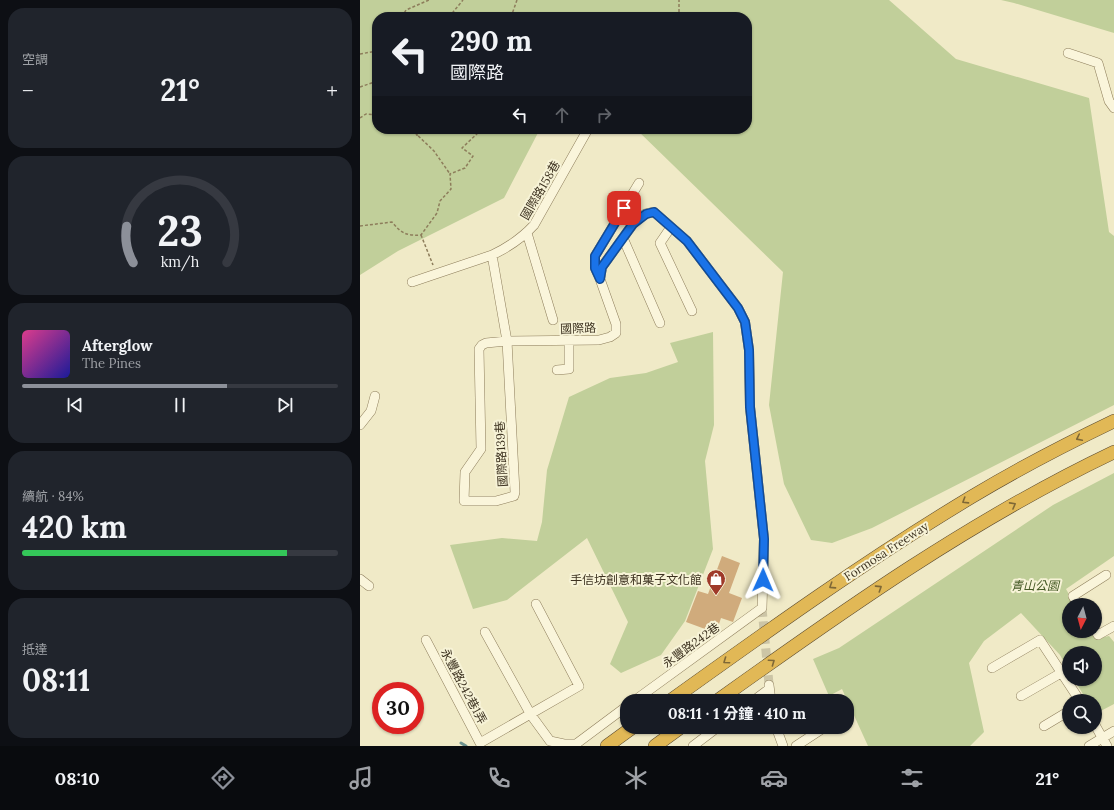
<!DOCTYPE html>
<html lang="zh-TW">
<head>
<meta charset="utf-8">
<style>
	body { margin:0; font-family:Lora,"Noto Sans TC",serif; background:#20242c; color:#f1f3f6; height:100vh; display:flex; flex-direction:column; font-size:15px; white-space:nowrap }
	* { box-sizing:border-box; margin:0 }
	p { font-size:13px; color:#9ea1a6 }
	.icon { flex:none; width:22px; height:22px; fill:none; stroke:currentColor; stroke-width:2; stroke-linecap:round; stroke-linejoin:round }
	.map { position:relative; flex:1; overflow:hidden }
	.drawer { display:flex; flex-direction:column; gap:8px; padding:8px; background:#0d0f14; width:360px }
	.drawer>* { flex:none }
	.banner { position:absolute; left:12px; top:12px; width:380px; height:122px; border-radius:16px; box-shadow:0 1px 3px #0004; background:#171b24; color:#f1f3f6; overflow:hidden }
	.needle { width:26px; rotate:186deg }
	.fabs { position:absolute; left:702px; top:598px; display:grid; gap:8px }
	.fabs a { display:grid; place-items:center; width:40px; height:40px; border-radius:50%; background:#171b24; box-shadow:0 1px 3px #0004; font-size:20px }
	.speed { position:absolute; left:12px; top:682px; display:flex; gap:8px; font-size:20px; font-weight:700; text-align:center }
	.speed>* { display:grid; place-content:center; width:52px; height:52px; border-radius:50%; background:#171b24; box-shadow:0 1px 3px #0004; line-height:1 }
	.speed .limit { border:6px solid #d22; background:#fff; color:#111 }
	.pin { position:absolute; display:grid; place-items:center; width:34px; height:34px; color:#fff; margin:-17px; border-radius:8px; box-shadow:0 2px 6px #0006 }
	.me { position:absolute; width:44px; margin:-22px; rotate:1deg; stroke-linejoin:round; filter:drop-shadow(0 0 3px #0008) }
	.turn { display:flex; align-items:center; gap:14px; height:84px; padding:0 12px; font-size:18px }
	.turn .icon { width:52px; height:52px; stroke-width:2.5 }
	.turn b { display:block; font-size:28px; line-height:34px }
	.lanes { display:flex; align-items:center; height:38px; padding:0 12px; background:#0003; justify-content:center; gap:20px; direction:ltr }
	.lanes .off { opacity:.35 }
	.big { font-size:30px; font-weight:700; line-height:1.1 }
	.drawer .card { flex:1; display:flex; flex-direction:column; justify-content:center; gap:6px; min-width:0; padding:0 14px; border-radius:16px; background:#20242c }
	.drawer .dial { align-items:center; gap:0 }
	.dial svg { height:104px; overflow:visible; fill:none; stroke:#363941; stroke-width:7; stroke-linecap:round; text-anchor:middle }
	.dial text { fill:#f1f3f6; stroke:none }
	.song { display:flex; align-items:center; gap:12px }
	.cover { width:48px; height:48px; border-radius:6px; background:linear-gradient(135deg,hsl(330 70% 55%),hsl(240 70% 35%)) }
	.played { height:4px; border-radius:2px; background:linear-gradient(90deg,#8c9099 65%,#363941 65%) }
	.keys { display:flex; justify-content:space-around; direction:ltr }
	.heat { display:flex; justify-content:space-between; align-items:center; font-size:22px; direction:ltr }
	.charge { height:6px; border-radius:3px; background:linear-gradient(90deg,#34c759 84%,#363941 0) }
	.trip { position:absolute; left:260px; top:694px; width:234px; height:40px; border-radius:16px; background:#171b24; box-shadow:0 1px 3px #0004; font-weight:700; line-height:40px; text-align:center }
	.dock { display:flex; height:64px; justify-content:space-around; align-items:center; background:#090b0e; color:#9ea1a6 }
	.dock .icon { width:28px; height:28px }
	.dock .on { color:#8c9099 }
	.dock b { font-size:18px; color:#f1f3f6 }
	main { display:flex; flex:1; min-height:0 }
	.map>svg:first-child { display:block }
	.green { fill:#c1cf9a }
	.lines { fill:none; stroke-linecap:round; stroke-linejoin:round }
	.stream { stroke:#6e938f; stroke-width:3 }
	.building { fill:#d0ab7c }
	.minor-tunnel { stroke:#ccc5a6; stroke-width:9; stroke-dasharray:9 4.5; stroke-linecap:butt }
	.minor-casing { stroke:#8d7d5b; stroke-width:10 }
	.highway-casing { stroke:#5b4a2f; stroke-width:14 }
	.path { stroke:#8d7d5b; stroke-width:1.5; stroke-dasharray:3 2; stroke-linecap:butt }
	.minor { stroke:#faf5db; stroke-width:9 }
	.highway { stroke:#e1b856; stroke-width:13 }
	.oneway { stroke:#7f6836 }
	.route-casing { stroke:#114b97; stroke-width:10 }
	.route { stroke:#1a73e8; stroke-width:7 }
	.labels { text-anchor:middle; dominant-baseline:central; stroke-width:4; stroke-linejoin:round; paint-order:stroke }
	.street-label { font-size:12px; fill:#3d3220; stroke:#f7f3d7 }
	.poi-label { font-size:12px; fill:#3d3220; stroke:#f7f3d7; text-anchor:end }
	.park-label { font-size:12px; font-style:italic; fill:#455a25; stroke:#f7f3d7 }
</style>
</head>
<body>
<main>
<section class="drawer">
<div class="card"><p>空調</p>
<div class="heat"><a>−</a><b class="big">21°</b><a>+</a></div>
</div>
<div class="card dial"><svg viewBox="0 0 100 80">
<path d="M14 69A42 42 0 1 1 86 69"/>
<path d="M14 69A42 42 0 0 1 9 41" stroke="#8c9099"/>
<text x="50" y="56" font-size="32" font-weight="700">23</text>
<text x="50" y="72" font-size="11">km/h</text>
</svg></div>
<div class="card">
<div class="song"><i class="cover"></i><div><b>Afterglow</b><p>The Pines</p></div></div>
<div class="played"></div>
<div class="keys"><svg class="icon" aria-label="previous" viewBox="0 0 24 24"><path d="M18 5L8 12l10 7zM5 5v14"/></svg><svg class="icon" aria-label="pause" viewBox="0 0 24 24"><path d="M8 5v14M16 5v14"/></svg><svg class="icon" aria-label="next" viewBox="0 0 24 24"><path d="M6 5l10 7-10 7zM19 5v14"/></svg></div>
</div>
<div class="card"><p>續航 · 84%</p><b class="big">420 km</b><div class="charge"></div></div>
<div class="card"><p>抵達</p><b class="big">08:11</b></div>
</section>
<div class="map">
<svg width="754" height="746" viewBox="0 0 754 746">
	<rect width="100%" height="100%" fill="#f0eac7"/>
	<path class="green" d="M0,0H529L596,59L729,98L749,232L754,236V405L512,528L472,543L451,540L424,484L409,405L423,272L276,129H387V17H17V129H180L144,198L38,251L0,275Z
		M641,0H754V33L654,3Z
		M353,332L354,425L345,461L353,549L325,621L301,655L261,673L250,664L268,622L227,538L147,600L113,609L90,545L142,538L177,541L182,522L187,470L209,397L250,378L286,373L318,362L310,343Z
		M754,473V556L706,589L715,605H709V631H730L735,639L749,636L754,642V704L735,714V701H727L714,679H735V653H709V671L700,655L661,613L624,641L609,663L624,732L610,746H508L482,689L469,696L453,659L479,648L693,505Z"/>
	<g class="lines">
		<path class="stream" d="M101,743L106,746"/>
	</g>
	<path class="building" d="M362,556L380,563L369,593L382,598L373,622L361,618L356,633L326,622L338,591L348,594Z"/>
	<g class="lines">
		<path class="minor-tunnel" d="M402,608L409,684"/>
		<defs>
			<path id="minor" d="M708,53L738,63L749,101L754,108
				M228,129L174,225C162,238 149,247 132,255L147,341L155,492L154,496L136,501H104L105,472L121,449L119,349L122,345L126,343L147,341L239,340L250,337L256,333V324L240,279L242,267L273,224L285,214L294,212L327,241L378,308L385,322L389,350L390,407L404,539L402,608L274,701
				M311,227L300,243L332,311
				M167,233L193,320
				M263,238L300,323
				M240,279L235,268V256L279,183
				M52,282L132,255
				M197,370L209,369V340
				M0,425L11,411L15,396
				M0,579L9,586
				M718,605L713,596L746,575
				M735,630L738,635L754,626
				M125,632L171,715L190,741L204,744H216L267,706
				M66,640L120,743L219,686L176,604
				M632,668L680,640L720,701
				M409,685L411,701
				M661,696L701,673
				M393,701L409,689
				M735,725L747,746
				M684,726L709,711
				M416,727L423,746
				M333,746L358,727
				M436,746L465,727
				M729,746L754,731"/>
			<path id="highway" d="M310,701C409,630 508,559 613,496C658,469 706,444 754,421
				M357,701C484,610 613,519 754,452
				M247,746L273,727
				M295,746L321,727"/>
		</defs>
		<use href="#minor" class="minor-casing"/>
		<use href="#highway" class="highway-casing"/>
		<path class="path" d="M42,17L46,10L69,0
			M89,17L103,0
			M151,17L157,0
			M319,17V0
			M0,54L17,51
			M0,87L17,81
			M0,118L6,114L17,115
			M51,129L74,151L90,174
			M57,129V136
			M0,226L32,222C41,233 46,236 61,235L77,213L80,201L91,189L90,174L105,168L113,156L102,148L122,129
			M61,235L73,265"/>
		<use href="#minor" class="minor"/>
		<use href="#highway" class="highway"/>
	</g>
	<defs><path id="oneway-chevron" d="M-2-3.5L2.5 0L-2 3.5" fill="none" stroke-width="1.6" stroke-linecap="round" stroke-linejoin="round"/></defs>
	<g class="oneway">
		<use href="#oneway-chevron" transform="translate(719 438) rotate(154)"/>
		<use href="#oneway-chevron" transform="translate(605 501) rotate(148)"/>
		<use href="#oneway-chevron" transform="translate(653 505) rotate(-29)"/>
		<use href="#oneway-chevron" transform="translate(472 586) rotate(147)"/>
		<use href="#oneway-chevron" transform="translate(519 588) rotate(-33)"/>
		<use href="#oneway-chevron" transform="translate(366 661) rotate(145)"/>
		<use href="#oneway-chevron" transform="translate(412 662) rotate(-35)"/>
	</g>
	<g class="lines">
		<defs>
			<path id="route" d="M264,208L235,256V268L240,279L242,267L273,224L286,214L294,212L327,241L378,308L385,322L389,350L390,407L404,539L403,580"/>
		</defs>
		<use href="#route" class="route-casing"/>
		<use href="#route" class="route"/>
	</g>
	<defs>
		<symbol id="shop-pin" viewBox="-11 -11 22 30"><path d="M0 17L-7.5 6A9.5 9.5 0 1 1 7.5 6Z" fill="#9f3929" stroke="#f7f3d7"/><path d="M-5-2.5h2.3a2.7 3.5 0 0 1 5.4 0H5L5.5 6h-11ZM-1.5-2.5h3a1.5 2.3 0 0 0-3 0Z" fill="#fff"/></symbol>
	</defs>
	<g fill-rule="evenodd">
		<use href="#shop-pin" x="345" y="568" width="22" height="30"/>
	</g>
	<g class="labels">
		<g class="street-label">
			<text transform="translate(180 190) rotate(-60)">國際路158巷</text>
			<text transform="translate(218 328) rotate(-2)">國際路</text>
			<text transform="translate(141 454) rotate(-93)">國際路139巷</text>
			<text transform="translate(526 551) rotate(-33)">Formosa Freeway</text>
			<text transform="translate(331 645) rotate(-36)">永豐路242巷</text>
			<text transform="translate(104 686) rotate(62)">永豐路242巷1弄</text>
		</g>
		<g class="poi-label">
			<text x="342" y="579">手信坊創意和菓子文化館</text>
		</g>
		<g class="park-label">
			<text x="675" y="585">青山公園</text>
		</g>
	</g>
</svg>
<div class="fabs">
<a><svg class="needle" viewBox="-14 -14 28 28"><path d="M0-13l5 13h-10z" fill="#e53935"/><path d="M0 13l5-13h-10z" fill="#9ea1a6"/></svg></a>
<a><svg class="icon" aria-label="sound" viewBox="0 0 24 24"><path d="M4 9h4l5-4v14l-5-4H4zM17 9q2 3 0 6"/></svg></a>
<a><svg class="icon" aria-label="search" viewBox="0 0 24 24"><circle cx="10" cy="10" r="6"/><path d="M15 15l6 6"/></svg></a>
</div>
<div class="speed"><div class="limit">30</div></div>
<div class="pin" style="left:264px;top:208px;background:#d93025"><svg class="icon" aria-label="arrive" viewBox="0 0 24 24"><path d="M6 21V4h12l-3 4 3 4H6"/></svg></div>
<svg class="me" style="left:403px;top:580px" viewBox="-20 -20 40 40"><path d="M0-17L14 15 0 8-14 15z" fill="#1a73e8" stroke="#fff" stroke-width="4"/></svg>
<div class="trip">08:11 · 1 分鐘 · 410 m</div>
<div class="banner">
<div class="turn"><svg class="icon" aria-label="left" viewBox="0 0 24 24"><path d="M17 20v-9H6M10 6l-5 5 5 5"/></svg><div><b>290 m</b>國際路</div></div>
<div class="lanes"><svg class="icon" aria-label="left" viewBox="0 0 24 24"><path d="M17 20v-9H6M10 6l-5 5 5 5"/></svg><svg class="icon off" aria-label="ahead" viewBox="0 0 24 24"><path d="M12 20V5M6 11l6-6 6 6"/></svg><svg class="icon off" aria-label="right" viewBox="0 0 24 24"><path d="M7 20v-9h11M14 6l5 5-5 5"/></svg></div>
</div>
</div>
</main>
<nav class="dock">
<b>08:10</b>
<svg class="icon on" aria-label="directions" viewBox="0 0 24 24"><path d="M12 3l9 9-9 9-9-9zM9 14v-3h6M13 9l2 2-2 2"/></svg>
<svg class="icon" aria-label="music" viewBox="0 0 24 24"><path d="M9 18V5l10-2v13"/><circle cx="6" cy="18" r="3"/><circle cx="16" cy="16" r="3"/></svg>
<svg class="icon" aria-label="phone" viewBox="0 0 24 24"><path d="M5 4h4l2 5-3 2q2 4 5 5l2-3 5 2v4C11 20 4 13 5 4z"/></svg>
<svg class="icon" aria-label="climate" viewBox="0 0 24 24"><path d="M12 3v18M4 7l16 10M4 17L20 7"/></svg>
<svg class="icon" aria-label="car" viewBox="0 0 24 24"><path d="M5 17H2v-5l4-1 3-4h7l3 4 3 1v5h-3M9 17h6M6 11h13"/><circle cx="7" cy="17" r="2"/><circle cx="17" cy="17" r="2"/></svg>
<svg class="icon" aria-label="filters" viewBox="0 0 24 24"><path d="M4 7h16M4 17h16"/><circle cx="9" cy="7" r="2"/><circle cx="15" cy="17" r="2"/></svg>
<b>21°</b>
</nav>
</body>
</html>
